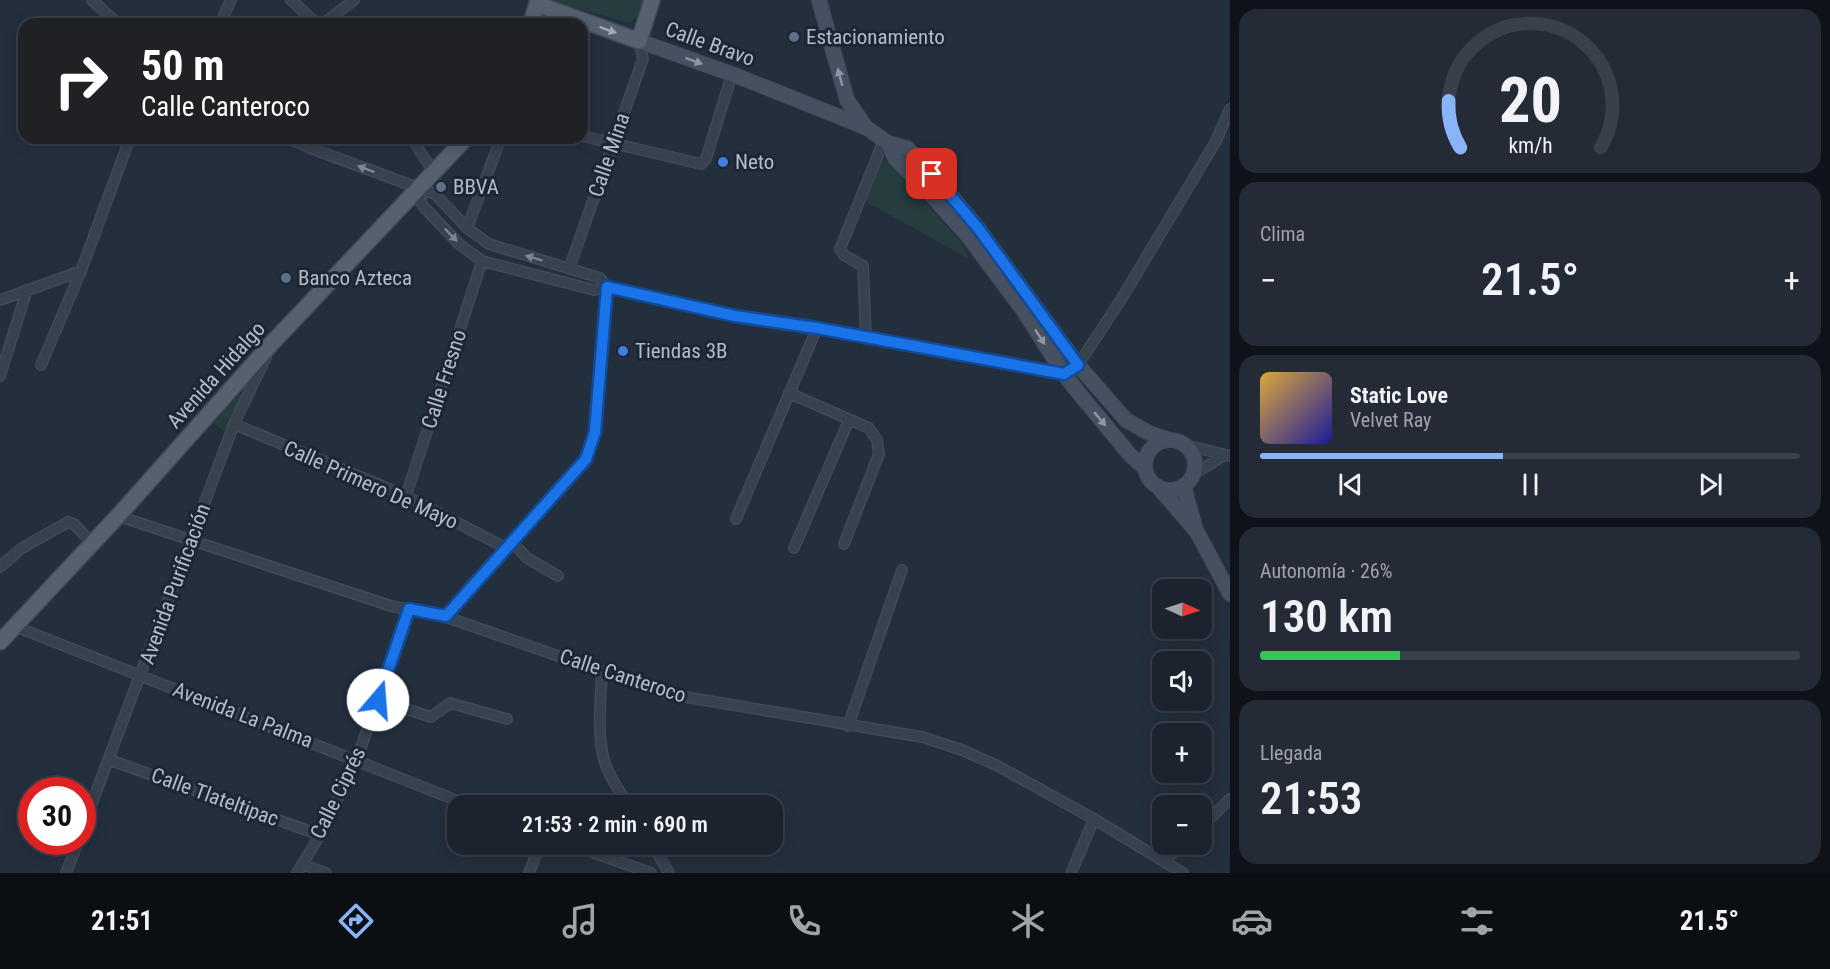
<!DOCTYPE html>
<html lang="es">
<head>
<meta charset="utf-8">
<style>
	body { margin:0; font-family:"Roboto Condensed",sans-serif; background:#242b36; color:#f1f3f6; height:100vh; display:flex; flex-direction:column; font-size:22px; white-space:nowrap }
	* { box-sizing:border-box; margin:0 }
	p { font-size:20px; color:#a0a4aa }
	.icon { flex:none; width:33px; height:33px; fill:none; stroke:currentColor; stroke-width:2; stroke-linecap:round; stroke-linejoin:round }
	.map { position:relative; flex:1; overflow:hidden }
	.drawer { display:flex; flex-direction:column; gap:9px; padding:9px; background:#0f1319; width:600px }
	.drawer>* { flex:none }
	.guide { position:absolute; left:18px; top:18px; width:570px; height:126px; border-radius:18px; box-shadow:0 3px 15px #0003,0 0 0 2px #39404a; background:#202124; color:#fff; overflow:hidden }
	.needle { width:39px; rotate:93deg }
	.controls { position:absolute; left:1152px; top:579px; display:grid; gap:12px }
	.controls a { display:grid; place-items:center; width:60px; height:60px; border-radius:12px; background:#1b232e; box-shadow:0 3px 15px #0003,0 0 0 2px #39404a; font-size:30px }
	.speed { position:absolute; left:18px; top:777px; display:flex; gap:12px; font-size:30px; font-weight:700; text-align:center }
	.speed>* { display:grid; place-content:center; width:78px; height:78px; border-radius:50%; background:#1b232e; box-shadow:0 3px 15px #0003,0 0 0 2px #39404a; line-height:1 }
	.speed .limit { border:9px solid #d22; background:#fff; color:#111 }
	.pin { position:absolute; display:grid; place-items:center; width:51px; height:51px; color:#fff; margin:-26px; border-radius:12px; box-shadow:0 3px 9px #0006 }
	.me { position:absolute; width:66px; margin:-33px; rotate:18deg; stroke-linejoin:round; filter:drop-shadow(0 0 4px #0008) }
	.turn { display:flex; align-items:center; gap:21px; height:126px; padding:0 24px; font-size:27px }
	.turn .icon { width:78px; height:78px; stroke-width:2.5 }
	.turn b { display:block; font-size:42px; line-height:51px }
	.big { font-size:45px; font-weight:600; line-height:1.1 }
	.drawer .tile { flex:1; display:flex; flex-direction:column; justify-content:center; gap:9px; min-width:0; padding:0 21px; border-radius:18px; background:#242b36 }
	.drawer .dial { align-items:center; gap:0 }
	.dial svg { height:156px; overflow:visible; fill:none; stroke:#39404a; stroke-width:7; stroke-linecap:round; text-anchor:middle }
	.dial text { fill:#f1f3f6; stroke:none }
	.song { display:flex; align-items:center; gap:18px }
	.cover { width:72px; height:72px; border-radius:9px; background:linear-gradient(135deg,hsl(40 70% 55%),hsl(240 70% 35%)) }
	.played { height:6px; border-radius:3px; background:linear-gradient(90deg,#8ab4f8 45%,#39404a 45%) }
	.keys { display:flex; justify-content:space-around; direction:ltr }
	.heat { display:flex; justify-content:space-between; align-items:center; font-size:33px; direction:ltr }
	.charge { height:9px; border-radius:4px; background:linear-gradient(90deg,#34c759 26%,#39404a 0) }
	.trip { position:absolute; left:447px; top:795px; width:336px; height:60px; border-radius:18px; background:#1b232e; box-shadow:0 3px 15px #0003,0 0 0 2px #39404a; font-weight:600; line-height:60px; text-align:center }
	.tabs { display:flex; height:96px; justify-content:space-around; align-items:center; background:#0b0e12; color:#a0a4aa }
	.tabs .icon { width:42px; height:42px }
	.tabs .on { color:#8ab4f8 }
	.tabs b { font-size:27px; color:#f1f3f6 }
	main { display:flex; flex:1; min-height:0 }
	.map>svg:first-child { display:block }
	.green { fill:#263c3f }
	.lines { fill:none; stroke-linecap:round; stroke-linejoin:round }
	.minor-casing { stroke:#414a57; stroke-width:12 }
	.secondary-casing { stroke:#414a57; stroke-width:16 }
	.primary-casing { stroke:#414a57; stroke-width:18 }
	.minor { stroke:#38414e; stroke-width:9 }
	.secondary { stroke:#465061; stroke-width:14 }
	.primary { stroke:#56606e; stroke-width:15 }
	.oneway { fill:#a1aab7 }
	.oneway2 { fill:#8e96a5 }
	.oneway3 { fill:#7c8592 }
	.route-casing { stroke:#114b97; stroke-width:15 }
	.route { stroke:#1a73e8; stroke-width:10 }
	.service-dot { fill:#5c6f8a; stroke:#1d2633; stroke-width:2 }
	.shop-dot { fill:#3f7fe0; stroke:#1d2633; stroke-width:2 }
	.labels { text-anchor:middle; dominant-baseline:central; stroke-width:6; stroke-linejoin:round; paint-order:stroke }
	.poi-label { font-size:21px; fill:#b4bcc9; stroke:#1d2633; text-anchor:start }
	.street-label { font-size:21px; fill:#b4bcc9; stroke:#1d2633 }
</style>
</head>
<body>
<main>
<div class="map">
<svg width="1230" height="873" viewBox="0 0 1230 873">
	<rect width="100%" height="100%" fill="#242f3e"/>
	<path class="green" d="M554,0H644L639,15L630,23L560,4Z
		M882,158L897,171L961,242L969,259L865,201Z
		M246,387L227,433L213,423Z"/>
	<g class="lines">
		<defs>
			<path id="minor" d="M92,0L118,24
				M291,0L317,24
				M220,24L231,0
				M323,24L354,0
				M582,136L701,164L706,159L732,74
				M288,138L310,148L435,194L467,228L489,244L600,278L607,287
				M411,138L434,172
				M417,189L423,206L459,244L482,261L594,290L607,287L735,316L817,328L1064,374L1078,365L1122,298L1216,141L1230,109
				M467,228L501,138
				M569,269L643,59L639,41
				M0,300L81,271
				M866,339L863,266L844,255L840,249L884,140
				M41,365L81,271L130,138
				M0,376L27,290
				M789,393L869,428L877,440L879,454L844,544
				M234,424L406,496L506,548
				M1185,445L1230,456
				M1194,474L1225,455
				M406,496L482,261
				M118,516L391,606L446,617L668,694L922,737L962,750L998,766L1094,819L1183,873
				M736,519L817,328
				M512,542L527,558L558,576
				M794,548L849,420
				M0,567L22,548L68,522L74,524L92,543
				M446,617L586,459L595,432L607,287
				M14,626L471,806
				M602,671C601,698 597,729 603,756C607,774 619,790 629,806
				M378,700L431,717L450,703L507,719
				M848,726L902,570
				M110,760L320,835
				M1202,826L1230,799
				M82,830L234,424L266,357
				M569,844L651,873
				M652,844L669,873
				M1164,862L1182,844
				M302,864L326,873
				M66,873L78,842
				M297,873L320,835L357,759L409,609
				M529,873L540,844
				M1071,873L1094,819"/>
			<path id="secondary" d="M819,0L847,100L865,126
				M639,41L732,74L835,115L867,128L888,143L907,148L944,187L978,228L1078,365L1126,420L1149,433L1170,440
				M888,143L895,158L932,196L967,235L1023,310L1064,374L1078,392L1130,455L1145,468
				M1145 465a25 25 0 1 1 50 0a25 25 0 1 1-50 0Z
				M1184,487L1195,527
				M1159,488L1197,532L1230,594"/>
			<path id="primary" d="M537,4L639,41L652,0
				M531,24L538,0
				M0,642L118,516L273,342L466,138"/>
		</defs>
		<use href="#minor" class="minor-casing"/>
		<use href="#secondary" class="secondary-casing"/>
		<use href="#primary" class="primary-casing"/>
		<use href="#minor" class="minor"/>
		<use href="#secondary" class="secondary"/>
		<use href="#primary" class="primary"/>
	</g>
	<defs><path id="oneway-solid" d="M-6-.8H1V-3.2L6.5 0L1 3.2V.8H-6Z" transform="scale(1.5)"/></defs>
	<use class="oneway" href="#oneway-solid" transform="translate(608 30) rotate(20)"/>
	<g class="oneway2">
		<use href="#oneway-solid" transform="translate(694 61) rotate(20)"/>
		<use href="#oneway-solid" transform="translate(840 77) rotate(-105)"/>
		<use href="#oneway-solid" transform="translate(1040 337) rotate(57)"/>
		<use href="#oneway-solid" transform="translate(1100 419) rotate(50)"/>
	</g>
	<g class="oneway3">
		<use href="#oneway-solid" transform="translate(366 169) rotate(-159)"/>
		<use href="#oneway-solid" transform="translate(451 235) rotate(46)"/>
		<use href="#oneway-solid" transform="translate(534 258) rotate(-163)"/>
	</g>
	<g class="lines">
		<defs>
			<path id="route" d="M378,700L409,609L446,616L586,459L595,432L607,287L735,316L817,328L1064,374L1078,365L978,228L932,174"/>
		</defs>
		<use href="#route" class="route-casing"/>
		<use href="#route" class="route"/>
	</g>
	<g class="service-dot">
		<circle cx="794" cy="37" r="6"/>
		<circle cx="441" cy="187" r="6"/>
		<circle cx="286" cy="278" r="6"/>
	</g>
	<g class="shop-dot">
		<circle cx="723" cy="162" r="6"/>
		<circle cx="623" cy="351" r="6"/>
	</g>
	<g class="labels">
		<g class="poi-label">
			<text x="806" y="37">Estacionamiento</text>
			<text x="735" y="162">Neto</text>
			<text x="453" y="187">BBVA</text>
			<text x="298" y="278">Banco Azteca</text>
			<text x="635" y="351">Tiendas 3B</text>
		</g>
		<g class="street-label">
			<text transform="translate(710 44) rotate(20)">Calle Bravo</text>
			<text transform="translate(609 155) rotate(-71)">Calle Mina</text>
			<text transform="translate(216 375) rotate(-48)">Avenida Hidalgo</text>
			<text transform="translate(444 379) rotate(-72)">Calle Fresno</text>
			<text transform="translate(371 485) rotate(24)">Calle Primero De Mayo</text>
			<text transform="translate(175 584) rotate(-70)">Avenida Purificación</text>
			<text transform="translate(623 676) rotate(18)">Calle Canteroco</text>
			<text transform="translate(243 715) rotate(21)">Avenida La Palma</text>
			<text transform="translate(338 793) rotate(-64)">Calle Ciprés</text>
			<text transform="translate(215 797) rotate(20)">Calle Tlateltipac</text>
		</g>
	</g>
</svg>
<div class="controls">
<a><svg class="needle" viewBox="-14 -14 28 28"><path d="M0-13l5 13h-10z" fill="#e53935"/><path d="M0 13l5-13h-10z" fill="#a0a4aa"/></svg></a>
<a><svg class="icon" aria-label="sound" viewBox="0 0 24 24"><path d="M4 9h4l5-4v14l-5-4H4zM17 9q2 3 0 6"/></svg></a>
<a>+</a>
<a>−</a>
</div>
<div class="speed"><div class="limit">30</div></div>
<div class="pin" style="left:932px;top:174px;background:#d93025"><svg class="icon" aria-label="arrive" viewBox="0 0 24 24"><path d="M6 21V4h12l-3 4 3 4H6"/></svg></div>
<svg class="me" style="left:378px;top:700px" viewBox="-20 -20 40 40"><circle r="19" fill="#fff"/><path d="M0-13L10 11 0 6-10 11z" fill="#1a73e8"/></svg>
<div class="trip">21:53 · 2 min · 690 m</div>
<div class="guide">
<div class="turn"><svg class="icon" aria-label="right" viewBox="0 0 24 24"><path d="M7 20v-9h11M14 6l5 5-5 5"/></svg><div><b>50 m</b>Calle Canteroco</div></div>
</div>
</div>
<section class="drawer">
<div class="tile dial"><svg viewBox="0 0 100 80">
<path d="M14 69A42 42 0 1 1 86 69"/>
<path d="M14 69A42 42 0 0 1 8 45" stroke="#8ab4f8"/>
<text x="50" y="56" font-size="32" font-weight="700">20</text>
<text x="50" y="72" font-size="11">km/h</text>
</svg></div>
<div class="tile"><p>Clima</p>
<div class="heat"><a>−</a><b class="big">21.5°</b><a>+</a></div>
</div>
<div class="tile">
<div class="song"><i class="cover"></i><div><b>Static Love</b><p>Velvet Ray</p></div></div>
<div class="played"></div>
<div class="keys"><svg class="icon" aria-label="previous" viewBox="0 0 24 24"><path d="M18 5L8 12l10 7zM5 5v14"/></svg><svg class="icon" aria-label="pause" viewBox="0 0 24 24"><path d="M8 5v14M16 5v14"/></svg><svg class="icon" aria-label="next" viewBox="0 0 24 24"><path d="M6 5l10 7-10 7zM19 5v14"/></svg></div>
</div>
<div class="tile"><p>Autonomía · 26%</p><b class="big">130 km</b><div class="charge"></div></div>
<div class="tile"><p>Llegada</p><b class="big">21:53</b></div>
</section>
</main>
<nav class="tabs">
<b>21:51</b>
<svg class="icon on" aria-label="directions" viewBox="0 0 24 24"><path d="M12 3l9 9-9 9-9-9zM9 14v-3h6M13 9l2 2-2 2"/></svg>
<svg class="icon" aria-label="music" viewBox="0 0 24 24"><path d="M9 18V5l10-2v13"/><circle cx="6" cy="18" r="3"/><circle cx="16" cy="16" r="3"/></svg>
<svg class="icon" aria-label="phone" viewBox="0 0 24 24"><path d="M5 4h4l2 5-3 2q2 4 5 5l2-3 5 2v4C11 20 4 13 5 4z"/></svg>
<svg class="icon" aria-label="climate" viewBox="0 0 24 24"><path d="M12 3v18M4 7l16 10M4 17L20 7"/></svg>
<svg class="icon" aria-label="car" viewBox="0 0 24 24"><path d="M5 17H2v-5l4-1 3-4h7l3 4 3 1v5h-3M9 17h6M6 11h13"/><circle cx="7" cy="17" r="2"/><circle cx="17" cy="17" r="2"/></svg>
<svg class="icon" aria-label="filters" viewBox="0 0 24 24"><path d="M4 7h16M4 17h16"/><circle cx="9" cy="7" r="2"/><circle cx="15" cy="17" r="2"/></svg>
<b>21.5°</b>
</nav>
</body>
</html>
